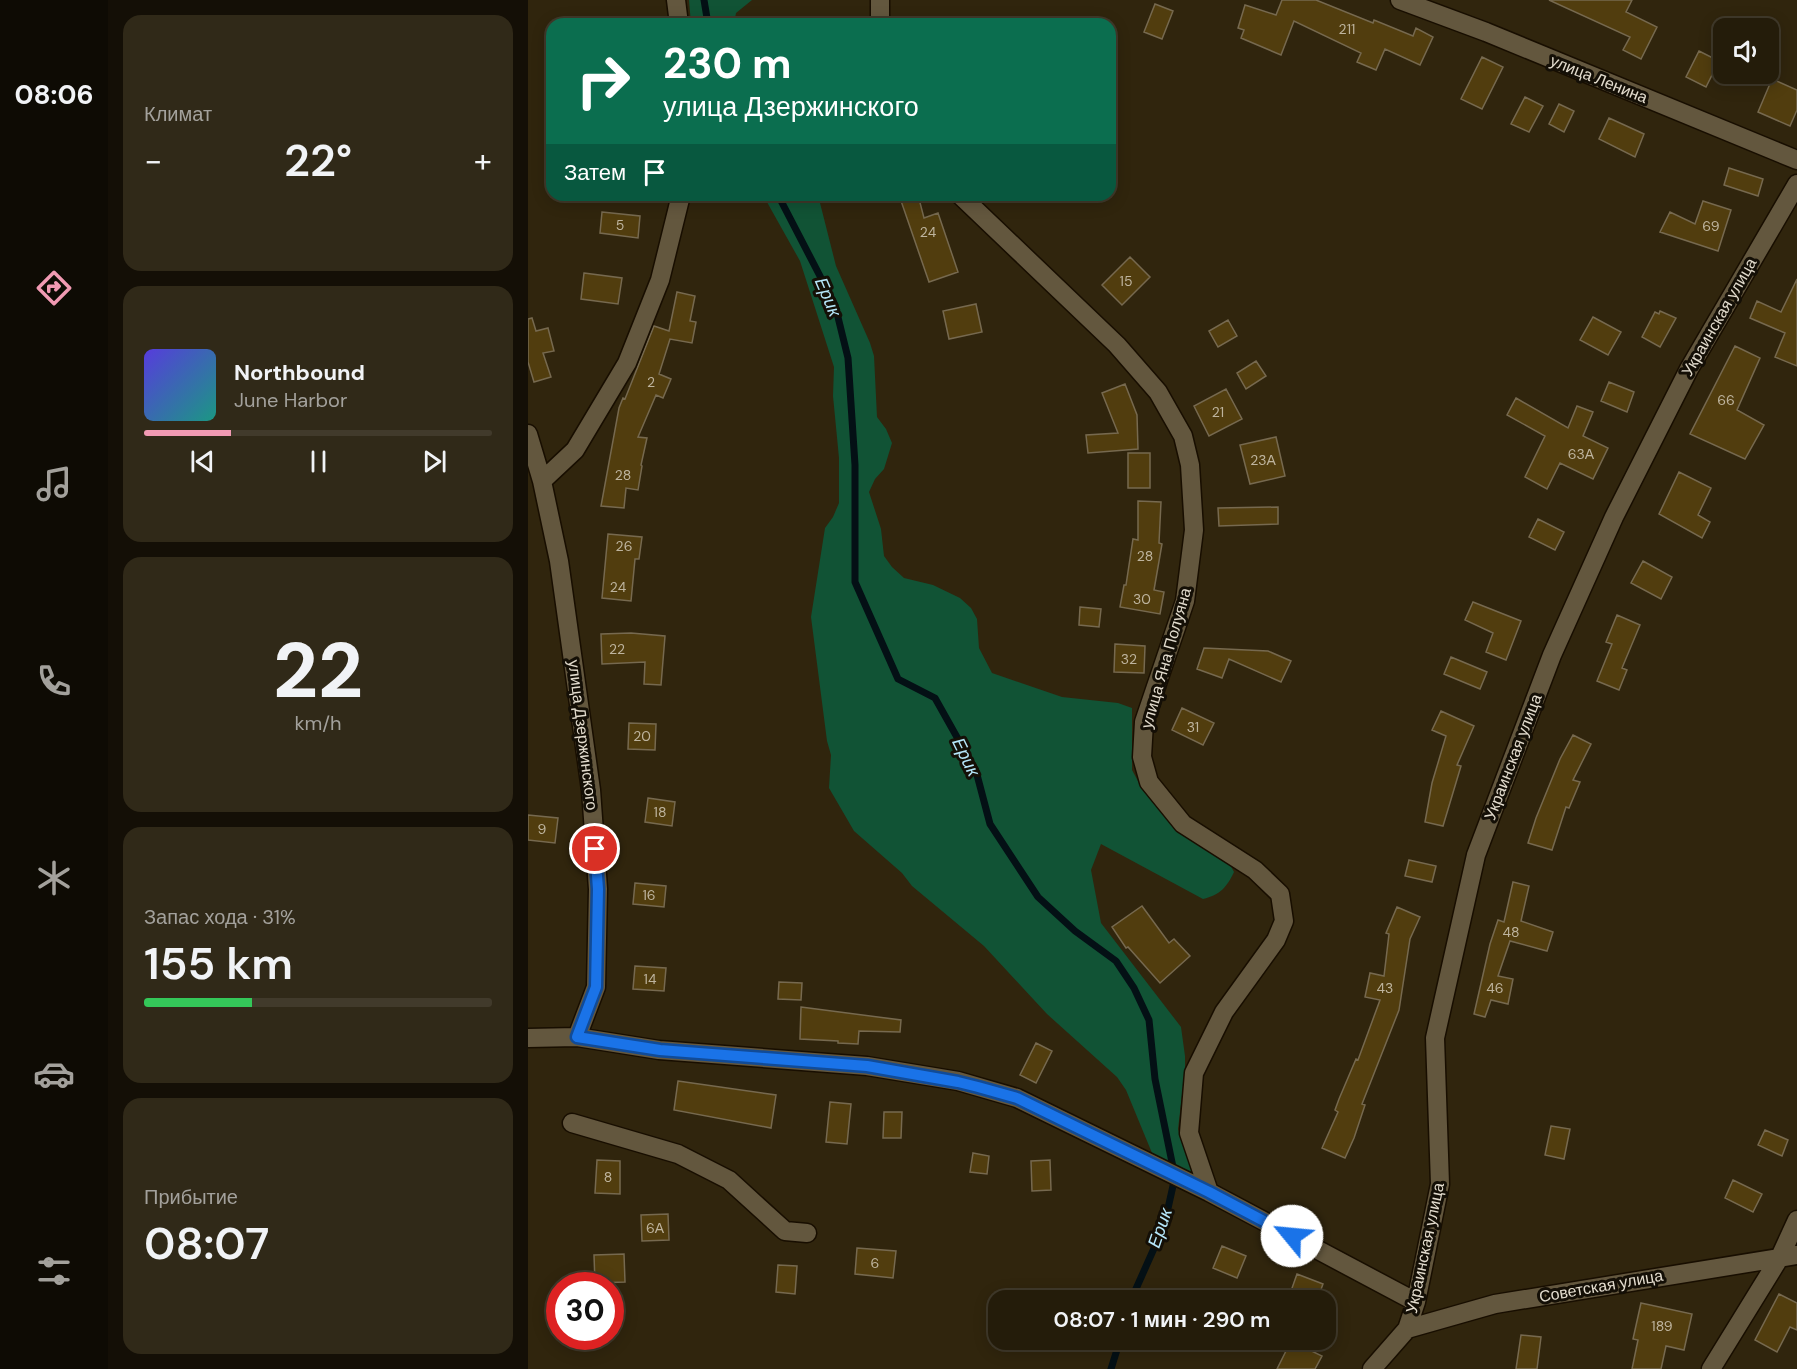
<!DOCTYPE html>
<html lang="ru">
<head>
<meta charset="utf-8">
<style>
	body { margin:0; font-family:"DM Sans",sans-serif; background:#302918; color:#f1f3f6; height:100vh; display:flex; flex-direction:column; font-size:22px; white-space:nowrap }
	* { box-sizing:border-box; margin:0 }
	p { font-size:20px; color:#a3a19c }
	.icon { flex:none; width:33px; height:33px; fill:none; stroke:currentColor; stroke-width:2; stroke-linecap:round; stroke-linejoin:round }
	.map { position:relative; flex:1; overflow:hidden }
	.drawer { display:flex; flex-direction:column; gap:15px; padding:15px; background:#140f06; width:420px }
	.drawer>* { flex:none }
	.banner { position:absolute; left:18px; top:18px; width:570px; height:183px; border-radius:18px; box-shadow:0 3px 15px #0003,0 0 0 2px #413a2b; background:#0b6e4f; color:#fff; overflow:hidden }
	.tools { position:absolute; left:1185px; top:18px; display:grid; gap:12px }
	.tools a { display:grid; place-items:center; width:66px; height:66px; border-radius:12px; background:#241c0a; box-shadow:0 3px 15px #0003,0 0 0 2px #413a2b; font-size:30px }
	.speed { position:absolute; left:18px; top:1272px; display:flex; gap:12px; font-size:30px; font-weight:700; text-align:center }
	.speed>* { display:grid; place-content:center; width:78px; height:78px; border-radius:50%; background:#241c0a; box-shadow:0 3px 15px #0003,0 0 0 2px #413a2b; line-height:1 }
	.speed .limit { border:9px solid #d22; background:#fff; color:#111 }
	.pin { position:absolute; display:grid; place-items:center; width:51px; height:51px; color:#fff; margin:-26px; border:3px solid #fff; border-radius:50%; box-shadow:0 2px 6px #0007 }
	.me { position:absolute; width:66px; margin:-33px; rotate:298deg; stroke-linejoin:round; filter:drop-shadow(0 0 4px #0008) }
	.turn { display:flex; align-items:center; gap:21px; height:126px; padding:0 18px; font-size:27px }
	.turn .icon { width:78px; height:78px; stroke-width:2.5 }
	.turn b { display:block; font-size:42px; line-height:51px }
	.then { display:flex; align-items:center; height:57px; padding:0 18px; background:#0003; gap:12px; font-size:22px }
	.big { font-size:45px; font-weight:600; line-height:1.1 }
	.drawer .tile { flex:1; display:flex; flex-direction:column; justify-content:center; gap:9px; min-width:0; padding:0 21px; border-radius:18px; background:#302918 }
	.drawer .dial { align-items:center; gap:0 }
	.dial b { font-size:78px; line-height:1 }
	.song { display:flex; align-items:center; gap:18px }
	.cover { width:72px; height:72px; border-radius:9px; background:linear-gradient(135deg,hsl(250 70% 55%),hsl(170 70% 35%)) }
	.played { height:6px; border-radius:3px; background:linear-gradient(90deg,#f19ab3 25%,#413a2b 25%) }
	.keys { display:flex; justify-content:space-around; direction:ltr }
	.heat { display:flex; justify-content:space-between; align-items:center; font-size:33px; direction:ltr }
	.charge { height:9px; border-radius:4px; background:linear-gradient(90deg,#34c759 31%,#413a2b 0) }
	.trip { position:absolute; left:460px; top:1290px; width:348px; height:60px; border-radius:18px; background:#241c0a; box-shadow:0 3px 15px #0003,0 0 0 2px #413a2b; font-weight:600; line-height:60px; text-align:center }
	main { display:flex; flex:1; min-height:0 }
	.tabs { display:flex; flex-direction:column; width:108px; justify-content:space-around; align-items:center; background:#0e0b04; color:#a3a19c }
	.tabs .icon { width:42px; height:42px }
	.tabs .active { color:#f19ab3 }
	.tabs b { font-size:27px; color:#f1f3f6 }
	.map>svg:first-child { display:block }
	.green { fill:#115335 }
	.lines { fill:none; stroke-linecap:round; stroke-linejoin:round }
	.stream { stroke:#041015; stroke-width:7 }
	.building { fill:#513d0e; stroke:#76694f; stroke-width:1.5 }
	.minor-casing { stroke:#180e00; stroke-width:21 }
	.minor { stroke:#63573e; stroke-width:18 }
	.route-casing { stroke:#114b97; stroke-width:15 }
	.route { stroke:#1a73e8; stroke-width:10 }
	.labels { text-anchor:middle; dominant-baseline:central; stroke-width:6; stroke-linejoin:round; paint-order:stroke }
	.number-label { font-size:14px; fill:#beb49e }
	.street-label { font-size:16px; fill:#e3dcce; stroke:#140f06 }
	.water-label { font-size:18px; font-style:italic; fill:#b6e7fa; stroke:#140f06 }
</style>
</head>
<body>
<main>
<nav class="tabs">
<b>08:06</b>
<svg class="icon active" aria-label="directions" viewBox="0 0 24 24"><path d="M12 3l9 9-9 9-9-9zM9 14v-3h6M13 9l2 2-2 2"/></svg>
<svg class="icon" aria-label="music" viewBox="0 0 24 24"><path d="M9 18V5l10-2v13"/><circle cx="6" cy="18" r="3"/><circle cx="16" cy="16" r="3"/></svg>
<svg class="icon" aria-label="phone" viewBox="0 0 24 24"><path d="M5 4h4l2 5-3 2q2 4 5 5l2-3 5 2v4C11 20 4 13 5 4z"/></svg>
<svg class="icon" aria-label="climate" viewBox="0 0 24 24"><path d="M12 3v18M4 7l16 10M4 17L20 7"/></svg>
<svg class="icon" aria-label="car" viewBox="0 0 24 24"><path d="M5 17H2v-5l4-1 3-4h7l3 4 3 1v5h-3M9 17h6M6 11h13"/><circle cx="7" cy="17" r="2"/><circle cx="17" cy="17" r="2"/></svg>
<svg class="icon" aria-label="filters" viewBox="0 0 24 24"><path d="M4 7h16M4 17h16"/><circle cx="9" cy="7" r="2"/><circle cx="15" cy="17" r="2"/></svg>
</nav>
<section class="drawer">
<div class="tile"><p>Климат</p>
<div class="heat"><a>−</a><b class="big">22°</b><a>+</a></div>
</div>
<div class="tile">
<div class="song"><i class="cover"></i><div><b>Northbound</b><p>June Harbor</p></div></div>
<div class="played"></div>
<div class="keys"><svg class="icon" aria-label="previous" viewBox="0 0 24 24"><path d="M18 5L8 12l10 7zM5 5v14"/></svg><svg class="icon" aria-label="pause" viewBox="0 0 24 24"><path d="M8 5v14M16 5v14"/></svg><svg class="icon" aria-label="next" viewBox="0 0 24 24"><path d="M6 5l10 7-10 7zM19 5v14"/></svg></div>
</div>
<div class="tile dial"><b>22</b><p>km/h</p></div>
<div class="tile"><p>Запас хода · 31%</p><b class="big">155 km</b><div class="charge"></div></div>
<div class="tile"><p>Прибытие</p><b class="big">08:07</b></div>
</section>
<div class="map">
<svg width="1269" height="1369" viewBox="0 0 1269 1369">
	<rect width="100%" height="100%" fill="#30250d"/>
	<path class="green" d="M161,0H224L208,13L206,24H163Z
		M235,195H290L308,266L342,343L346,356L349,417L358,429L364,443L356,469L347,479L341,492L353,529L356,556L364,567L376,578L405,585L432,598L443,608L449,619L451,648L464,673L534,697L590,703L604,708V770L611,783L658,836L699,859L706,872C699,887 692,895 675,899L573,844L563,870L573,923L653,1027L657,1056V1070L650,1129L666,1179L624,1153L598,1090L589,1077L519,1014L456,946L384,886L374,873L326,831L301,788L303,755L299,741L283,617L297,528L305,517L311,503V458L305,396L306,367L272,261Z"/>
	<g class="lines">
		<path class="stream" d="M176,0L180,24
			M250,195L307,305L320,358L327,465V582L370,679L407,698L448,771L462,824L510,897L547,931L588,961L606,988L621,1020L627,1079L647,1177L636,1226L603,1300
			M583,1369L592,1340"/>
	</g>
	<path class="building" d="M754,0H788L845,23L846,20L885,36L888,28L905,37L892,65L857,49L848,70L829,62L833,53L766,21L753,55L713,38L716,30L710,28L717,5L748,15Z
		M1021,0H1104L1098,12L1129,27L1113,59L1095,50L1102,37Z
		M627,4L645,11L634,39L616,32Z
		M1171,51L1191,61L1178,87L1158,77Z
		M954,57L975,67L954,109L933,99Z
		M1244,79L1269,90V110L1262,126L1230,112Z
		M997,97L1015,106L1001,132L983,124Z
		M1031,104L1046,111L1036,132L1021,124Z
		M1081,118L1116,134L1107,157L1071,139Z
		M1201,168L1235,179L1230,196L1196,185Z
		M371,195H390L396,218L410,213L430,272L401,282Z
		M1175,201L1203,210L1190,251L1132,232L1142,212L1167,224Z
		M74,212L112,216L110,238L72,233Z
		M602,257L622,277L594,305L574,285Z
		M56,273L94,278L90,304L53,299Z
		M1269,279V366L1247,357L1257,333L1222,318L1229,301L1253,312Z
		M149,292L167,296L162,321L168,322L164,343L142,339L131,374L143,379L135,398L128,395L110,437L119,438L113,465L114,466L110,490L98,488L96,508L73,506L91,408L95,398L97,399L126,326L141,331Z
		M448,304L454,332L421,339L415,311Z
		M1132,311L1148,318L1132,347L1114,337L1127,312L1131,314Z
		M1065,317L1093,332L1080,355L1052,340Z
		M4,318L8,331L20,328L26,351L15,353L23,377L6,382L0,362V319Z
		M700,320L709,336L690,347L681,331Z
		M1207,346L1232,358L1209,410L1236,425L1217,459L1162,434Z
		M728,361L738,376L718,389L709,373Z
		M1081,382L1106,392L1099,412L1073,401Z
		M597,384L609,415L610,449L560,453L558,435L590,433L574,393Z
		M698,389L714,419L681,436L666,406Z
		M988,398L1040,428L1049,406L1065,412L1055,436L1080,448L1065,479L1032,463L1019,489L997,477L1017,436L979,415Z
		M748,437L757,476L722,484L712,445Z
		M600,453H622V488H600Z
		M1151,472L1183,488L1170,515L1182,522L1174,538L1131,514Z
		M610,501L633,502L631,543L634,544L626,590L636,592L632,614L592,607L596,585H598L605,539L610,540Z
		M750,507V524L691,526L690,508Z
		M1010,519L1036,532L1027,550L1001,537Z
		M80,534L114,537L111,559H107L103,601L74,598Z
		M1115,561L1144,577L1133,599L1103,583Z
		M945,602L993,621L978,660L958,652L965,633L937,620Z
		M552,607L573,609L571,627L551,625Z
		M1089,615L1112,625L1094,668L1099,670L1091,690L1069,681L1084,644L1078,642Z
		M103,633L137,636L133,685L116,684L117,662L74,664L73,634Z
		M587,644L617,646L616,673L586,672Z
		M676,648L740,651L763,661L753,682L701,659L694,678L669,669Z
		M923,657L959,672L952,689L916,674Z
		M654,708L686,723L675,745L644,730Z
		M913,711L946,726L929,765L933,766L915,826L897,822L904,783L918,736L904,730Z
		M101,723L128,724L127,750L100,749Z
		M1045,735L1063,744L1045,780L1052,782L1041,808L1038,807L1024,850L1000,843L1008,818L1032,759Z
		M120,798L147,802L144,826L117,822Z
		M0,815L30,818L27,843L0,840Z
		M881,860L908,866L904,882L877,876Z
		M985,882L1001,886L993,921L1025,932L1019,951L982,941L970,976L985,979L980,1004L963,1000L957,1017L946,1014L962,944L970,920L976,922Z
		M107,883L138,886L136,907L105,904Z
		M614,906L641,943L646,939L662,956L632,983L600,947L598,948L584,927Z
		M869,907L892,917L882,939L871,1010L834,1104L837,1105L826,1138L817,1158L794,1148L810,1112L807,1110L811,1099L828,1059L830,1060L852,1000L837,997L842,973L856,976L861,934L858,933Z
		M107,966L138,968L136,991L105,989Z
		M251,982L274,983L273,1000L250,999Z
		M273,1007L373,1020L372,1032L331,1031L330,1044L310,1043V1041L272,1039Z
		M508,1043L524,1051L508,1083L492,1075Z
		M150,1081L248,1095L243,1128L146,1110Z
		M302,1102L323,1104L319,1144L298,1142Z
		M356,1112H374L373,1138H355Z
		M1023,1126L1042,1129L1036,1159L1017,1155Z
		M1237,1130L1260,1140L1254,1156L1230,1145Z
		M445,1153L461,1156L459,1174L442,1172Z
		M69,1160L92,1161V1194L67,1193Z
		M522,1160L523,1190L504,1191L503,1161Z
		M1205,1180L1234,1194L1225,1212L1197,1198Z
		M140,1214L141,1240L114,1241L113,1215Z
		M694,1246L718,1256L709,1278L685,1268Z
		M329,1248L368,1251L365,1278L327,1274Z
		M96,1254L97,1282L67,1283L66,1255Z
		M250,1265L269,1266L267,1294L248,1292Z
		M769,1274L795,1284L789,1300L763,1291Z
		M1251,1294L1269,1303V1330L1262,1327L1249,1352L1227,1340Z
		M1113,1303L1164,1314L1156,1350L1138,1346L1133,1369H1104L1110,1340L1105,1339Z
		M993,1335L1013,1337L1009,1369H988Z
		M763,1341L794,1356L787,1369H749Z"/>
	<g class="lines">
		<defs>
			<path id="minor" d="M148,0L151,24
				M872,0L958,32L1269,160
				M352,24V0
				M432,195L589,345L630,392L655,436L662,465L666,530L657,601L616,722L614,757L621,782L655,824L727,870L752,894L756,921L748,940L696,1012L666,1073L661,1133L681,1192
				M0,434L14,481L31,561L63,790L70,889L68,987L49,1037
				M14,481L47,450L99,363L132,280L153,195
				M0,1038L49,1037L131,1050L339,1066L430,1081L489,1098L681,1192L888,1302
				M44,1123L150,1154L201,1180L257,1231L279,1233
				M879,1329L967,1304L1269,1255
				M844,1369L879,1329L888,1302L912,1184L907,1038L948,855L1024,655L1086,517L1161,369L1269,184
				M1183,1369L1252,1257L1269,1220"/>
		</defs>
		<use href="#minor" class="minor-casing"/>
		<use href="#minor" class="minor"/>
	</g>
	<g class="lines">
		<defs>
			<path id="route" d="M67,849L70,889L68,987L49,1037L132,1050L339,1066L430,1082L450,1087L489,1098L681,1192L764,1236"/>
		</defs>
		<use href="#route" class="route-casing"/>
		<use href="#route" class="route"/>
	</g>
	<g class="labels">
		<g class="number-label">
			<text x="819" y="29">211</text>
			<text x="92" y="225">5</text>
			<text x="1183" y="226">69</text>
			<text x="400" y="232">24</text>
			<text x="598" y="281">15</text>
			<text x="123" y="382">2</text>
			<text x="1198" y="400">66</text>
			<text x="690" y="412">21</text>
			<text x="1053" y="454">63А</text>
			<text x="735" y="460">23А</text>
			<text x="95" y="475">28</text>
			<text x="96" y="546">26</text>
			<text x="617" y="556">28</text>
			<text x="90" y="587">24</text>
			<text x="614" y="599">30</text>
			<text x="89" y="649">22</text>
			<text x="601" y="659">32</text>
			<text x="665" y="727">31</text>
			<text x="114" y="736">20</text>
			<text x="132" y="812">18</text>
			<text x="14" y="829">9</text>
			<text x="121" y="895">16</text>
			<text x="983" y="932">48</text>
			<text x="122" y="979">14</text>
			<text x="857" y="988">43</text>
			<text x="967" y="988">46</text>
			<text x="80" y="1177">8</text>
			<text x="127" y="1228">6А</text>
			<text x="347" y="1263">6</text>
			<text x="1134" y="1326">189</text>
		</g>
		<g class="street-label">
			<text transform="translate(1071 79) rotate(22)">улица Ленина</text>
			<text transform="translate(1191 317) rotate(-60)">Украинская улица</text>
			<text transform="translate(638 658) rotate(-74)">улица Яна Полуяна</text>
			<text transform="translate(55 735) rotate(83)">улица Дзержинского</text>
			<text transform="translate(985 757) rotate(-69)">Украинская улица</text>
			<text transform="translate(897 1248) rotate(-78)">Украинская улица</text>
			<text transform="translate(1073 1286) rotate(-10)">Советская улица</text>
		</g>
		<g class="water-label">
			<text transform="translate(300 297) rotate(67)">Ерик</text>
			<text transform="translate(438 757) rotate(64)">Ерик</text>
			<text transform="translate(632 1228) rotate(-71)">Ерик</text>
		</g>
	</g>
</svg>
<div class="tools">
<a><svg class="icon" aria-label="sound" viewBox="0 0 24 24"><path d="M4 9h4l5-4v14l-5-4H4zM17 9q2 3 0 6"/></svg></a>
</div>
<div class="speed"><div class="limit">30</div></div>
<div class="pin" style="left:67px;top:849px;background:#d93025"><svg class="icon" aria-label="arrive" viewBox="0 0 24 24"><path d="M6 21V4h12l-3 4 3 4H6"/></svg></div>
<svg class="me" style="left:764px;top:1236px" viewBox="-20 -20 40 40"><circle r="19" fill="#fff"/><path d="M0-13L10 11 0 6-10 11z" fill="#1a73e8"/></svg>
<div class="trip">08:07 · 1 мин · 290 m</div>
<div class="banner">
<div class="turn"><svg class="icon" aria-label="right" viewBox="0 0 24 24"><path d="M7 20v-9h11M14 6l5 5-5 5"/></svg><div><b>230 m</b>улица Дзержинского</div></div>
<div class="then">Затем<svg class="icon" aria-label="arrive" viewBox="0 0 24 24"><path d="M6 21V4h12l-3 4 3 4H6"/></svg></div>
</div>
</div>
</main>
</body>
</html>
